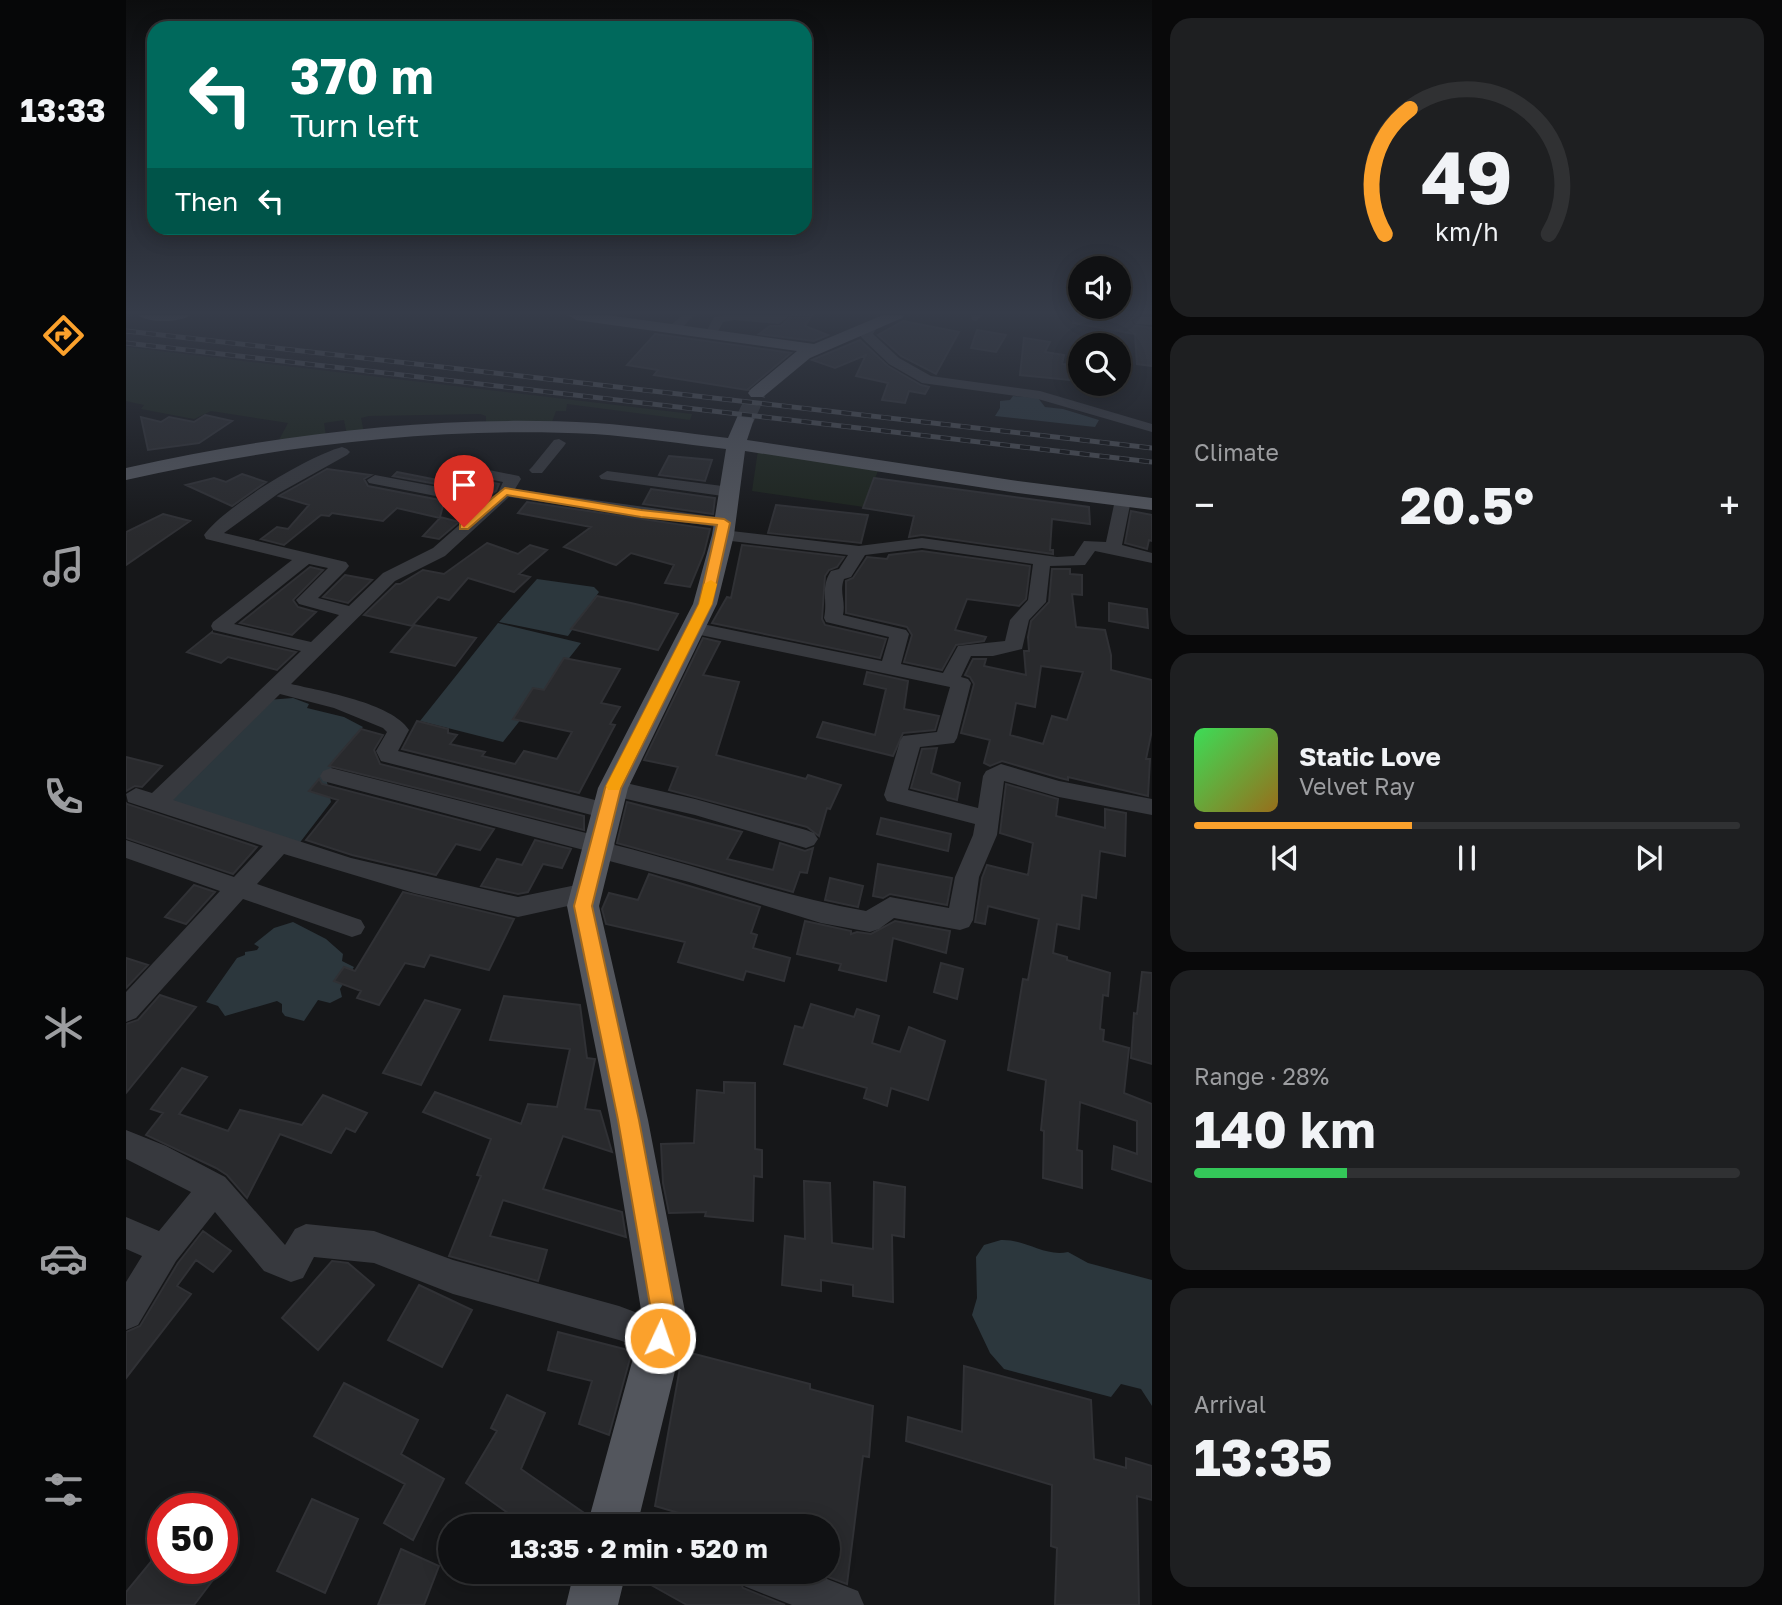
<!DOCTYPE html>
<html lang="en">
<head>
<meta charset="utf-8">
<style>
	body { margin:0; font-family:"Golos Text",sans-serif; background:#1e1f21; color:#f1f3f6; height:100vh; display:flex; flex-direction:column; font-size:26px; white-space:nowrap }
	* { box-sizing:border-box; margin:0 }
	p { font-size:23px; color:#9c9da0 }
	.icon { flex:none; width:38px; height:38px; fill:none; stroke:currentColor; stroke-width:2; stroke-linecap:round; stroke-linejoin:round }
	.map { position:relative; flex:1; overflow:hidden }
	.panel { display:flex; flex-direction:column; gap:18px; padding:18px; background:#09090a; width:630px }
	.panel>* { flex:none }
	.guide { position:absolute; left:21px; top:21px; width:665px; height:214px; border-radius:21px; box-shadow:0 4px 18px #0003,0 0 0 2px #303133; background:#00695c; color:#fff; overflow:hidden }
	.controls { position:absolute; left:942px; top:256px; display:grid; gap:14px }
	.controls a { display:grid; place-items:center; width:63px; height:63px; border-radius:50%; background:#101113; box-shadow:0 4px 18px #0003,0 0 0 2px #303133; font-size:35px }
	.speed { position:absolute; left:21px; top:1493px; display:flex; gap:14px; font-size:35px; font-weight:700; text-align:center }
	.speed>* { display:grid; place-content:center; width:91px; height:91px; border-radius:50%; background:#101113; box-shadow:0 4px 18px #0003,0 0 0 2px #303133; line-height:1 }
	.speed .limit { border:10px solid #d22; background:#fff; color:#111 }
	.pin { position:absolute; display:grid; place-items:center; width:60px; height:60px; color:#fff; margin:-72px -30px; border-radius:50% 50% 50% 0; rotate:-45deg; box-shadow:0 0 7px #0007 }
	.pin .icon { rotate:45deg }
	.me { position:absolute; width:77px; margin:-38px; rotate:3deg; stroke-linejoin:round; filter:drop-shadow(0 0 5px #0008) }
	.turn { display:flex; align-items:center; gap:24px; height:147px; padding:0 28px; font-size:32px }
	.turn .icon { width:91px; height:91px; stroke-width:2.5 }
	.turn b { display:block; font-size:49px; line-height:60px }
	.then { display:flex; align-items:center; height:66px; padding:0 28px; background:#0003; gap:14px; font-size:26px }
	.big { font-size:52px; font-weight:700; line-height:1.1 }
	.panel .widget { flex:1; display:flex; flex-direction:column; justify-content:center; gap:10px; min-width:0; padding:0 24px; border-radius:21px; background:#1e1f21 }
	.panel .dial { align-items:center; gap:0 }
	.dial svg { height:182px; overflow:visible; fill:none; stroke:#303133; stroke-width:7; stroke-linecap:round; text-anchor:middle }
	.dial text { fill:#f1f3f6; stroke:none }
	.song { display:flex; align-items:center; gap:21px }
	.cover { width:84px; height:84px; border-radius:10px; background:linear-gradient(135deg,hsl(130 70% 55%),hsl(40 70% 35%)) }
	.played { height:7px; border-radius:4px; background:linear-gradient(90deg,#fba12c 40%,#303133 40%) }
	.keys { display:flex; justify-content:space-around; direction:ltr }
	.heat { display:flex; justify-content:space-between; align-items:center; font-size:38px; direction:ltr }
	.charge { height:10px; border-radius:5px; background:linear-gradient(90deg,#34c759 28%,#303133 0) }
	.trip { position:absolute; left:312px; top:1514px; width:402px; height:70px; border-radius:35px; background:#101113; box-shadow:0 4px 18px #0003,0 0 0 2px #303133; font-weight:700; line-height:70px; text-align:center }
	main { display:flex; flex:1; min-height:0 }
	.tab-bar { display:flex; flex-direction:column; width:126px; justify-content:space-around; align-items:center; background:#060708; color:#9c9da0 }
	.tab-bar .icon { width:49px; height:49px }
	.tab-bar .on { color:#fba12c }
	.tab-bar b { font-size:32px; color:#f1f3f6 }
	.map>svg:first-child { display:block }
	.green { fill:#1c241c }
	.water { fill:#2c373d }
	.building { fill:#292a2d; stroke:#303135; stroke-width:2; fill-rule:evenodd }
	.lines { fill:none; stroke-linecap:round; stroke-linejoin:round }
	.major-tunnel { stroke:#333539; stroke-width:18; stroke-dasharray:18 9; stroke-linecap:butt }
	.minor { fill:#37393e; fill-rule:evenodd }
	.major { fill:#53565d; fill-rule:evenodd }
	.rail-casing { stroke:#4a4d53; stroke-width:5 }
	.rail { stroke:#111214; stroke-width:3.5; stroke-dasharray:10; stroke-linecap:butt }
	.route { fill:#fba12c; stroke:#a3691d; stroke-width:2 }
	.slow { fill:#f59e0b }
</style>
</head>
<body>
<main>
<nav class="tab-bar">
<b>13:33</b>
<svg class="icon on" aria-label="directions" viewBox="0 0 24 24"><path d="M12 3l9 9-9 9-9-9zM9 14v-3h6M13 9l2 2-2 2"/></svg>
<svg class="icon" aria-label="music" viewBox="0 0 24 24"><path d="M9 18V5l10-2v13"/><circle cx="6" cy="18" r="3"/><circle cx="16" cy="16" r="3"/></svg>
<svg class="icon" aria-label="phone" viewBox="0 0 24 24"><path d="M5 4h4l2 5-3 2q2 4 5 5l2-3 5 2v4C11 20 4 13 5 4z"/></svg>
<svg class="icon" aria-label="climate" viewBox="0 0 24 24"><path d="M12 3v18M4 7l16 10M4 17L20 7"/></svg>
<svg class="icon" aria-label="car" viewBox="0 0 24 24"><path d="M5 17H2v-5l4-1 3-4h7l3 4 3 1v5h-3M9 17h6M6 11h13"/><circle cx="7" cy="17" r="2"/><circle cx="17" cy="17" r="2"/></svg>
<svg class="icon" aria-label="filters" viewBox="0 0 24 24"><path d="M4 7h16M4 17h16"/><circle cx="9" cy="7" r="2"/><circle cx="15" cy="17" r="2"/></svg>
</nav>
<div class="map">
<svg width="1026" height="1605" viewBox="0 0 1026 1605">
	<rect width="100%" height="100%" fill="#161719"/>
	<path class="green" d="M0,347L566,414L564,420L441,404L440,411H430L426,422L360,423V416L354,414L243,416L235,418L238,433L221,435L218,420L198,423L200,436L153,440L162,423L85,411L68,419L15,409L18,405L0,401Z
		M632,450L753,468L738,507L626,491Z"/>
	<path class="water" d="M887,396L912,398L919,407L937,409L973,420L969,427L869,416L874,408V401L884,400Z
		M411,579L468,587L473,592L442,636L373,622Z
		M372,623L455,643L377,742L294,721Z
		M167,698L183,704L181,708L218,717L237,727L216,750L200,777L205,802L172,845L42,802L141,700Z
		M167,922L200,939L217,954L216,961L228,967L214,989L216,997L204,1003L192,1000L178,1021L159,1016L156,1012V1004L151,1001L99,1016L92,1006L80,1002L111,958L119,955V952L131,950L133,947L128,944L148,928Z
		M875,1240C899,1239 918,1257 942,1252L962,1263L1026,1280V1406L1015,1389L995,1384L985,1397L878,1369L864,1353L846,1315L851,1298L850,1257L858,1245Z"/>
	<path class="building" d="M666,315H686L679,326L702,335L688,341L633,334L644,326H655Z
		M948,315H1012L1004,320L1007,325L1026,328V366L1011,364L1009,334L947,323Z
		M777,321L833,332L810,374L775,356L752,335Z
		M851,330L880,335L870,352L845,348Z
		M529,334L616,346L665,353L621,390L528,375L532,370L501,365Z
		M898,338L924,342L919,352L938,355L936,364L954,366V381L894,375Z
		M734,340L762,366L795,385L803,387L799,394L783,391L779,403L756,400L762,383L730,376L740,355L709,368L686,360Z
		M79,415L106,421L73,443L22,450L15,417L35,422L43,417L68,422Z
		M543,456L586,460L579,481L533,475Z
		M201,469L245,475L238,479L242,486L350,507L318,502L314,517L333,522L313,539L297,536L314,518L271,508L257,521L206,513L203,516L195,515L158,545L135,539L151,527L162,529L183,505L153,496Z
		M271,472L347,487L353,480L373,484L370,491L365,494L267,476Z
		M116,474L140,482L106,506L60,485L88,478L100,482Z
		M748,478L963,507L964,524L926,519L924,550H927V554L796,535L783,537L788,516L737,508Z
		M525,489L589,498L587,514L517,504Z
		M401,502L584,529L578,553L564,587L539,583L548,565L505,553L490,565L438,547L465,527L392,513Z
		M650,505L742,515L735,543L642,533Z
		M1005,511L1026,515V541L1023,540L1021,549L999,543Z
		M37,514L64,521L0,565V532Z
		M361,543L392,554L404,545L421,550L393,574L404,577L388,592L342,578L323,600L312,597L286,626L238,615L270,584H274L297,570L318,574Z
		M616,545L718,557L711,567L703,570L699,576L696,619L699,625L760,639L754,658L586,623L601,597L605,598Z
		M796,551L904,566L900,599L893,606L841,599L829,630L860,637L858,641L830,645L816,670L778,662L786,635L781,627L720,613V581L727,578L741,557L761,559L763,555Z
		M184,567L197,570L167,600L172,607L190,612L166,635L114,623Z
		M926,569H944V574L956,575V595L946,594L950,627L979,630L985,655V670L1026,680V730L1020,759H1024L1022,796L942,777V780L934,778L876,761L864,766L858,763L864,740L835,733L848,684L844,677L839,675L847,659H860L858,666L900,675L898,651H903L902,637L905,621L923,602ZM915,666L957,672L941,720L926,716L917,744L884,735L890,703L909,707Z
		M219,575L246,580L222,603L197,597Z
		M471,596L505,603L552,614L532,650L445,629Z
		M983,603L1021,609L1022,628L983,621Z
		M288,625L350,638L329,666L265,652Z
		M86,632V633L170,652L151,670L102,657L95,663L61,652Z
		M577,638L594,642L577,675L613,682L590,755L680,779L682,775L715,785L704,809L701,808L693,836L681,827L543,790L552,767L518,760Z
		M438,658L494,669L475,703L494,707L484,724L489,725L453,793L276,749L291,721L322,729V733L331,735L324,744L359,752L356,756L389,764L398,751L431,759L446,732L387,719L407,688L418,690Z
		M741,672L782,681L778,709L813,716L809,730L777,733L767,756L691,737L697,722L749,735L760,689L738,684Z
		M235,729L257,735L248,750L254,764L458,816V830L203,766Z
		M811,748L805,773L834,783L831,800L785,788L796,749Z
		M0,757L36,766L16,787L9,786L0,791Z
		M193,779L196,784L368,829L354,850L330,844L310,875L226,855L180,840L212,800L183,791Z
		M880,784L932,799L930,816L979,828V809L1000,813L999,856L974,851L970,898L956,895L953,929L931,924L927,953L941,957V960L984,973L982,996L977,995L974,1029L978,1030L977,1041L1003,1048L998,1093L1026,1104V1182L986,1169L988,1146L1011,1154V1121L954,1102L951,1150L956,1151V1188L917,1178L918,1131L915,1130L920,1080L882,1070L897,979L902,980L913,919L862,906L859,924L849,922L856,878L861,865L902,875L907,843L874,833Z
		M501,802L616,832L601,859L634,867L647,870L654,843L679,851L687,848L681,873L674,872L667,892L491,843Z
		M0,803L1,804L131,847L107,874L0,838Z
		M755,818L825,834L822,851L751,834Z
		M409,840L445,849L436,868L417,864L402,892L392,894L355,886L371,859L396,865Z
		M752,864L826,878L821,905L764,894L757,898L747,896Z
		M523,874L634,907L625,933L631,935L627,948L664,958L658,981L620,971L617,980L552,962L559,942L480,924L476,909L483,893L512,900Z
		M704,878L737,886L732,907L699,900Z
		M68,885L89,892L60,924L39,917Z
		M277,892L388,919L363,970L304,955L298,967L279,963L253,1005L231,998L235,991L208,981L218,967L229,971Z
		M679,921L725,931V934L731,932L745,934L769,921L824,931L820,953L767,938L760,981L713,970L715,964L671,954Z
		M0,958L22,965L0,988Z
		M815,963L837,969L831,999L808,992Z
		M1016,972L1026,973V1064L1005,1058L1008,1013L1011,1014Z
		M34,995L70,1007L0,1093V1024L12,1020Z
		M378,996L454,1005L461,1058L469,1059L459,1109L474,1111L486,1152L437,1136L417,1189L496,1212L500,1237L377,1200L364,1236L421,1250L412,1281L323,1256L355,1176L351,1175L365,1139L297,1112L309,1092L395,1124L402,1104L431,1107L444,1049L364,1040Z
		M299,1000L334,1010L295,1085L257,1073Z
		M685,1004L728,1017L731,1009L753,1016L746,1043L774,1052L783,1027L819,1041L802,1100L765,1088L761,1106L738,1098L741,1088L658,1064L669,1026L677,1028Z
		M56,1068L81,1077L53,1114L102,1131L114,1110L176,1125L197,1095L241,1113L229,1132L220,1128L205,1153L154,1134L121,1198L101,1175L90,1168L20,1135L37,1113L25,1109Z
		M598,1082L629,1083V1149L636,1150V1177L628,1176L627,1221L579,1216L580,1212L543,1213L537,1183L535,1144L568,1143L571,1090L598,1093Z
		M678,1181L704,1183L706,1243L747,1249L748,1182L779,1187L778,1237L766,1235L767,1302L727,1296V1285L695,1280V1291L656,1285L659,1236L679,1239Z
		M77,1231L105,1251L87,1272L70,1260L51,1286L65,1294L0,1378V1332L14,1326L52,1263Z
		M206,1261L222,1263L248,1285L192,1350L156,1318Z
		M293,1285L346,1310L316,1367L262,1340Z
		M432,1332L506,1351L483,1435L453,1424L466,1381L422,1370Z
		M557,1351L684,1384V1389L747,1406L743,1457L737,1456L721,1584L689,1572H702V1526H587V1523L529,1506Z
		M838,1366L965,1400L968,1459L1000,1468V1458L1026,1466V1500L1011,1496L1013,1605H929L931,1548L925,1546L926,1485L780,1441L782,1417L836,1432Z
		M218,1383L292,1420L275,1454L318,1479L287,1540L258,1523L279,1484L188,1436Z
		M381,1395L419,1413L395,1469L461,1515L459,1526H400L340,1483L371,1431L365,1428Z
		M186,1499L232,1519L199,1593L151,1571Z
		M37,1547V1568H96L68,1605H0V1592Z
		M275,1549L313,1566L298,1605H252Z
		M502,1572H609L617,1588L659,1605H561Z"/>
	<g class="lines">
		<path class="major-tunnel" d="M619,419L631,393"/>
		<path class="minor" d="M556,315H568L552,332H544V326Z
			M599,315H664L653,324L608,320L597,322L589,337H581L579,334L588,317Z
			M845,315H857L850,321L846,320Z
			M1013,317H1026V325L1009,324L1007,321Z
			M747,320L753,324L747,334L773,358L805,376L914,391L1026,424V432L912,399L796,383L763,364L736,338L734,335L743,321Z
			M433,439L440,443L438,446L416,473H406L403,470L406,467L428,440Z
			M216,447L221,449L224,452L221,455L153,493L98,533L220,562L223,566L220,570L192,598L223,606L257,573L307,548L356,505L243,483L241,480L249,475L365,497L372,493L377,482L328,472L325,469L328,466L333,464L393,476L395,479L389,489L598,518L606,523L598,528L383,497L319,556L269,581L165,684C195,691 266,703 283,730L272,751L489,805L492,811L489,817L481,819L255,761L250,751L261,732L257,728L208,708L154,694L47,800L225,858L392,897L460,883L469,886L472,893L469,900L392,917L288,893L158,854L131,884L235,920L239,927L235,934L226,937L117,899L10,1018L0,1022V992L94,891L0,858V840L108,877L137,846L2,802L0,794L10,788L26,793L175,651L87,630L85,626L87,622L166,560L80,539L78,535C98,507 182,456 216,447ZM183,564L202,568L170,600L173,604L213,615L185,642L108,624Z
			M481,471L604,487L612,492L604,497L475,479L473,476Z
			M997,495L1005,500L996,545L1026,553V563L969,551L959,565L924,566L920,602L903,620L896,649L867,656H845L835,677L842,679L845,683L831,738L828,743L794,747L782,790L852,808L857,776L860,771L875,764L933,781L1026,799V815L933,797L878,781L871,835L853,877L847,920L843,927L834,930L768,918L753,929L744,932L695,923L563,882L472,858L469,853L197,781L194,776L197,771L205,768L464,834L474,829L482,832L489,845C573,866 655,896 740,911L764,897L823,908L829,877L847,835L849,824L761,801L758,795L774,741L777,736L811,732L824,687L560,632L558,628L567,622L756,661L763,637L700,622L698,618C702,600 694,588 705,571L713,569L722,555L597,540L589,535L597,530L733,546L796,538L931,557L948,556L958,541L980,542L989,500ZM796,548L907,564L902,600L884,620L879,641L832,646L817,673L775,664L783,634L780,630L717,615C720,601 713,592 718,579L725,577L739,555Z
			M487,780L569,799L680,830L688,833L692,839L688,845L680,848L569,815L479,794L476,788L479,782Z
			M0,1130L40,1146L99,1177L159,1245L169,1229L180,1224L248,1231L327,1260L493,1306L546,1326L551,1338L546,1350L534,1355L493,1340L327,1294L248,1263L188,1257L177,1278L165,1282L138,1271L89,1212L50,1261L12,1325L0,1330V1282L16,1256L0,1249V1217L33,1231L65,1192L0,1159Z
			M612,1572H683L732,1591L738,1605H666L618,1586Z"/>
		<path class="major" d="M12,315H64C55,323 21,323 12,315Z
			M442,315H481L688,344L757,315H778L776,318L684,358L637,397H625L622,393L625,389L671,351L450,320Z
			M619,413L628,419L621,440L885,480L1026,498V510L885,492L619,451L608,535L591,604L502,788L473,906L522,1120L561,1322L511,1526H461L517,1322L484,1120L441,906L472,788L567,604L586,535L600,449C556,444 512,437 468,434C311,426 153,446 0,480V468C153,434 312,414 470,423C514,426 558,433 602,438L612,415Z
			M448,1572H500L492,1605H440Z"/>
		<defs>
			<path id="rail" d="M0,331L1026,448
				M0,343L1026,462"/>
		</defs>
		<use href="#rail" class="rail-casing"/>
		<use href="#rail" class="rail"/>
	</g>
	<linearGradient id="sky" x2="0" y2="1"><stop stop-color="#0c0d0e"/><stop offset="0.58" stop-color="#363c49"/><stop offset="1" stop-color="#363c49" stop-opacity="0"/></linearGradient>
	<rect width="1026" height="539" fill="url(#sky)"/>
	<path class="route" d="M379,488L515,510L598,519L604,523L586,604L495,788L466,906L513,1120L551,1322L543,1346L534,1350L526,1346L522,1338L527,1322L492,1120L448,906L479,788L573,604L591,525L515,517L381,495L342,529H334V524Z"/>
	<path class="slow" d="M585,580L591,584L586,604L493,790H482L480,786L573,604L578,584Z"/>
</svg>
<div class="controls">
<a><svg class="icon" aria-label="sound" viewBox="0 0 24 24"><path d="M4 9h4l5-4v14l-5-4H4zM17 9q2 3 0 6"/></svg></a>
<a><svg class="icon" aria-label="search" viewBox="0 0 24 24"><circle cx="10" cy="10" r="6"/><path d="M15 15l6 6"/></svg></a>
</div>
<div class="speed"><div class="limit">50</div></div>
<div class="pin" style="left:338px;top:527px;background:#d93025"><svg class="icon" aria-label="arrive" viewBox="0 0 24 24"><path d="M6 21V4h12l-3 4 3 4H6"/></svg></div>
<svg class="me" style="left:534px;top:1338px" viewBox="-20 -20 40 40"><circle r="17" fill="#fba12c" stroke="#fff" stroke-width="3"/><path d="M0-11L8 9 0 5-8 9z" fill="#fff"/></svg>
<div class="trip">13:35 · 2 min · 520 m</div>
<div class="guide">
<div class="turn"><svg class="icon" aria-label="left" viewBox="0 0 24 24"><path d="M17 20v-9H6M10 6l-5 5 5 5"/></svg><div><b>370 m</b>Turn left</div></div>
<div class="then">Then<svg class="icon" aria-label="left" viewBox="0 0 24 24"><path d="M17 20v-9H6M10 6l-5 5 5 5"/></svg></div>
</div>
</div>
<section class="panel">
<div class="widget dial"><svg viewBox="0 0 100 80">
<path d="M14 69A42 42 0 1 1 86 69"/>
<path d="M14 69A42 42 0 0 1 25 14" stroke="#fba12c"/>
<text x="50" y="56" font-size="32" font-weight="700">49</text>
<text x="50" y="72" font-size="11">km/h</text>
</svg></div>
<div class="widget"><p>Climate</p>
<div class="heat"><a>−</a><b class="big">20.5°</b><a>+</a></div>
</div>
<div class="widget">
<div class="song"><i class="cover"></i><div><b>Static Love</b><p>Velvet Ray</p></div></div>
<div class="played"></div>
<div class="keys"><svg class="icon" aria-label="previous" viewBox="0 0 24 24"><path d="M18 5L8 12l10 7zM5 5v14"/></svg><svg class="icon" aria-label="pause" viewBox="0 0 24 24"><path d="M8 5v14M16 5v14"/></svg><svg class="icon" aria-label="next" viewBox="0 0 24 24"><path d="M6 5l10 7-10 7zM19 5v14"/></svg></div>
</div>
<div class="widget"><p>Range · 28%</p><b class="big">140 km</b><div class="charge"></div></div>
<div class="widget"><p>Arrival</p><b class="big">13:35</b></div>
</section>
</main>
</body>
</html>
